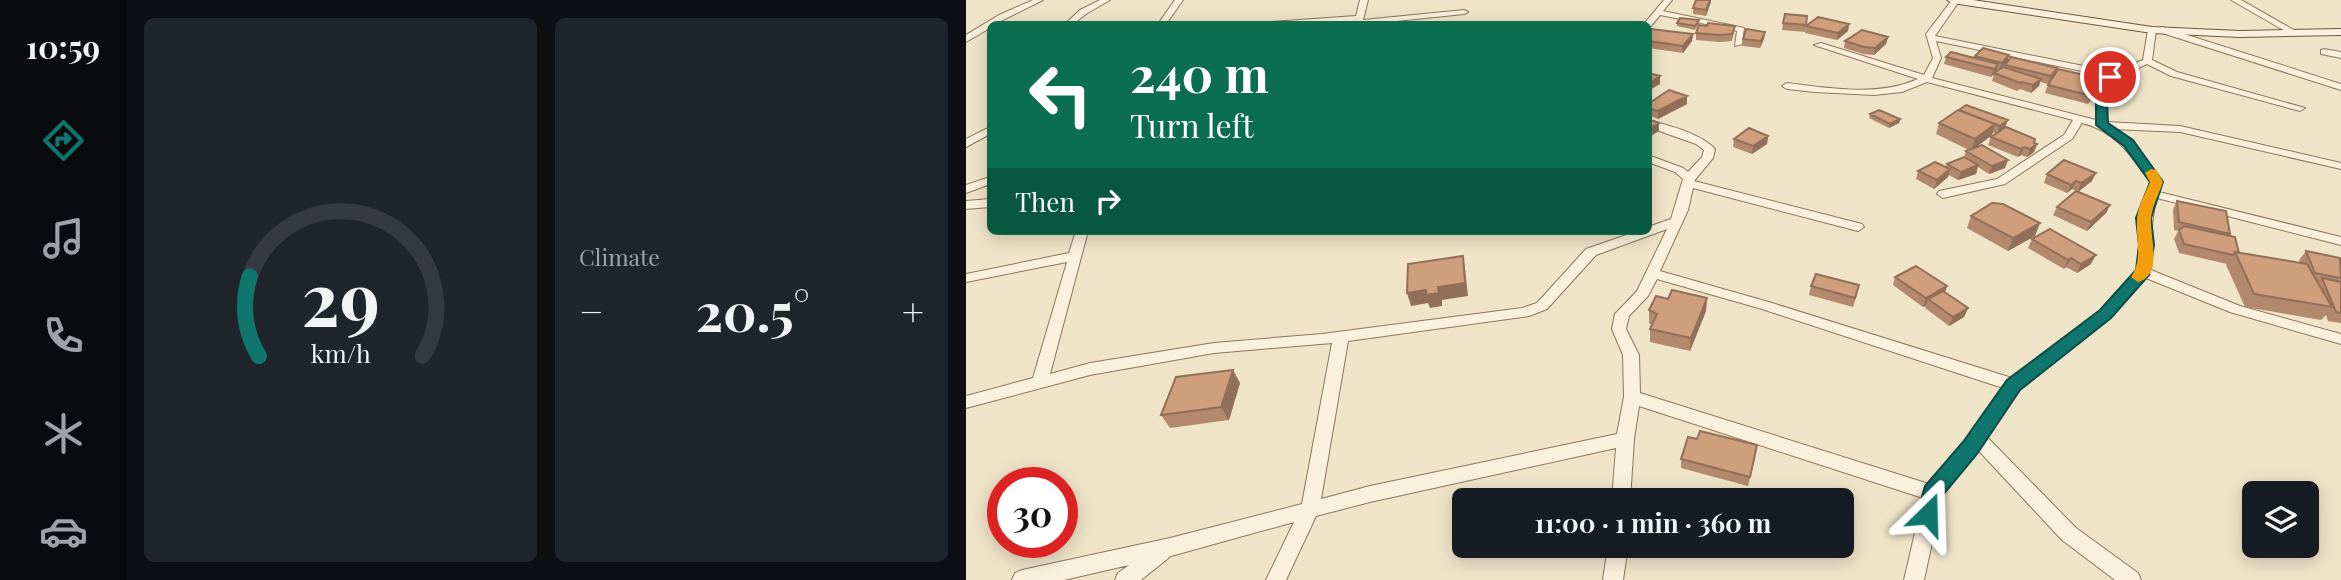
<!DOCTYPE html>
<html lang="en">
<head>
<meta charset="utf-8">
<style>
	body { margin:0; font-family:"Playfair Display",serif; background:#20242c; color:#f1f3f6; height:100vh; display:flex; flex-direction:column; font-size:26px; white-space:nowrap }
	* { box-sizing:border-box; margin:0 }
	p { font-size:23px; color:#9ea1a6 }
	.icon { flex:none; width:38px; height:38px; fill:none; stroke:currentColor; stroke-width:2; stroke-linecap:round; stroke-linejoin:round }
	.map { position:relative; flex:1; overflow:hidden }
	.panel { display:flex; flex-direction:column; gap:18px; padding:18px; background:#0d0f14; width:840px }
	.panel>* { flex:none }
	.top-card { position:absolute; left:21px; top:21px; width:665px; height:214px; border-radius:10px; box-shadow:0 4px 18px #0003; background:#0b6e4f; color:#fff; overflow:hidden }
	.buttons { position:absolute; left:1276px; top:481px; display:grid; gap:14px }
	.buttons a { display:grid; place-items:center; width:77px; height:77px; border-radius:10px; background:#171b24; box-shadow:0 4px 18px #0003; font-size:35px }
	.speed { position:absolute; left:21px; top:467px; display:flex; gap:14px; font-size:35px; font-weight:700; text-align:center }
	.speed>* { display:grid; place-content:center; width:91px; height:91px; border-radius:50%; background:#171b24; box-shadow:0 4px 18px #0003; line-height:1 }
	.speed .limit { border:10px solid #d22; background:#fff; color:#111 }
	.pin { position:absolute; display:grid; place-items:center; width:60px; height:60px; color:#fff; margin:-30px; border:4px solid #fff; border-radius:50%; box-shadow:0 2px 7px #0007 }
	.me { position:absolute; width:77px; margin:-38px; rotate:22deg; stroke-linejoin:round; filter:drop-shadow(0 0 5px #0008) }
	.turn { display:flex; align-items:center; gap:24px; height:147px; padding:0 28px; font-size:32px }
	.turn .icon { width:91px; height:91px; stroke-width:2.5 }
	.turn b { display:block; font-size:49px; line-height:60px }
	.then { display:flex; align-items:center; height:66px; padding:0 28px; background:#0003; gap:14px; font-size:26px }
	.big { font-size:52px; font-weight:700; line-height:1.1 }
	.panel .tile { flex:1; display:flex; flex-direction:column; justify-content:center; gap:10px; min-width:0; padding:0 24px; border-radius:10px; background:#20242c }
	.panel .dial { align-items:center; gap:0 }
	.dial svg { height:182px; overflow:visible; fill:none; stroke:#363941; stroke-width:7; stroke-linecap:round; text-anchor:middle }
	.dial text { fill:#f1f3f6; stroke:none }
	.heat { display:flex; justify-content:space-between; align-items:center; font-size:38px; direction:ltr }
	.panel .tiles { flex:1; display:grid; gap:18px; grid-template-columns:repeat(2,1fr) }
	.trip { position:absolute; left:486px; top:488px; width:402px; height:70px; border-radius:10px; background:#171b24; box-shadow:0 4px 18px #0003; font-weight:700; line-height:70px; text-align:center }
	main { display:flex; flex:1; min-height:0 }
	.tabs { display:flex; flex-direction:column; width:126px; justify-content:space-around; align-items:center; background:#090b0e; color:#9ea1a6 }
	.tabs .icon { width:49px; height:49px }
	.tabs .selected { color:#0f766e }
	.tabs b { font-size:32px; color:#f1f3f6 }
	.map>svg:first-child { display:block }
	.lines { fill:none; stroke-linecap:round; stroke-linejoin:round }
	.street-casing { stroke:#8d765c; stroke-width:2 }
	.secondary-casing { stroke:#6f573f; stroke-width:2 }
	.street { fill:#faf1dc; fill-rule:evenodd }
	.secondary { fill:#faf1dc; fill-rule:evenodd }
	.wall { fill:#b2896c }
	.shaded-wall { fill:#916f58 }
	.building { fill:#cf9f7d; stroke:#916f58; stroke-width:2 }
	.route { fill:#0f766e; stroke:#0a4d48; stroke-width:2 }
	.slow { fill:#f59e0b }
</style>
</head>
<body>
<main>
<nav class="tabs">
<b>10:59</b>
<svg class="icon selected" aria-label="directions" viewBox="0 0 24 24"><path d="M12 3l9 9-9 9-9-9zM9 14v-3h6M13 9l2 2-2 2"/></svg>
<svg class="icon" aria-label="music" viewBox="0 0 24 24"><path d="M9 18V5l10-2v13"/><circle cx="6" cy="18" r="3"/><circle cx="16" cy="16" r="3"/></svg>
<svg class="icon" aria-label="phone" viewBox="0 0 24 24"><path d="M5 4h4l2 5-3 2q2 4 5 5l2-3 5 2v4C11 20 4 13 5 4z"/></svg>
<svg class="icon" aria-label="climate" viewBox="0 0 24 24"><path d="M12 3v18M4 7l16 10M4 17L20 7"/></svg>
<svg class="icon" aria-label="car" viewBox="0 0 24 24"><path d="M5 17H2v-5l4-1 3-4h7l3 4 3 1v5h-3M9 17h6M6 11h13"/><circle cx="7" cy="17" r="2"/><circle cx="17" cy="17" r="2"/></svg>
</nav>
<section class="panel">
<div class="tiles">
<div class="tile dial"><svg viewBox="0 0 100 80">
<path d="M14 69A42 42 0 1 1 86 69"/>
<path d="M14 69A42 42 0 0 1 10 34" stroke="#0f766e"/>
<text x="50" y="56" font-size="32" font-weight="700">29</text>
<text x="50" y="72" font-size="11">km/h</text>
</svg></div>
<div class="tile"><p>Climate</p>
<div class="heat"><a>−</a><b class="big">20.5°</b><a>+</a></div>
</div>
</div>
</section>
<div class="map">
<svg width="1375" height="580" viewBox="0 0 1375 580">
	<rect width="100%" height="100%" fill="#f0e4c8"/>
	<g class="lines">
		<defs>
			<path id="street" d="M67,0H77L29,24H24V28L0,42V35L33,15Z
				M134,0H144L120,14L107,24H99L114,10Z
				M209,0H217L200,24H192Z
				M394,0H402L397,20L498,10L502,12L498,14L401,24H388L389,21L301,24L305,22L390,16Z
				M698,0H706L697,11L778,28L776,44L769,46L771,31L765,29L694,15L685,26L678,24Z
				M986,0H994L969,36L1147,72L1177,60L1182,30L1186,27L1190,30L1186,60L1211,72L1339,108L1334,111L1205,76L1181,64L1148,79L1140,106L1141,122L1214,126L1375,163V169L1214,132L1148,129L1166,141L1194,180L1196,182L1193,192L1375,237V245L1191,198C1183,222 1187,245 1185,270L1274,306L1375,334V344L1264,312L1180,278L1144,317L1054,389L1021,437L1110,528L1172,573L1175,580H1149L1096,540L1012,450L976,496L958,580H938L957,498L673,406L668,439L664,500H646L650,448L404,502L350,516L320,580H300L328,522L205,556L175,580H149L152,573L163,565L98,580H46L49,573L56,570L204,538L336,504L366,343L248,353L124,375L0,408V396L67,378L101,262L0,282V274L103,253L110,231H122L84,374L124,363L248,343L356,334L556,308L571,303L620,249L672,231H682V227L705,219L717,179L709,172L682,162V155L717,168L722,172L736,157L738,150L730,144L682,127V120C704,126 734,133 749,149L747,158L728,181L896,224L898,227L892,231L727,188L722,210L694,271L806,303L1046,378L1134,311L1171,271L1173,245L1172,218L1184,182C1164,154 1151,132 1116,123L1106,139L1039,184L977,198L971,194L973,191L1031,179L1098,135L1107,120L961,82L936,92L908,95L849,92L821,89L816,86L821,83C863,88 912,97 952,79L848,45L855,43L958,75L967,58L960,34ZM970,41L1140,76L1131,101L1130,120L966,78L975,58ZM701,229L671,291L649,314L646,329L657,355L658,397L651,434L404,486L355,499L382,341L563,316L581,309L630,255ZM691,279L796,309L1037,388L998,443L963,484L674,393L673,355L660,329L663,316L682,296Z
				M1265,0H1275L1333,33L1326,35Z
				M1196,27L1375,84V90L1193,32L1192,30Z
				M1358,49L1375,52V58L1355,54V50Z
				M24,127V134L0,147V139Z
				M24,177V184L0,193V185Z
				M24,199V207L0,209V201Z
				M642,546H662L657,580H637Z"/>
			<path id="secondary" d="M981,0H1007L1186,27L1274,31L1375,29V35L1274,37L1186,33L986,3Z"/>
		</defs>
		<use href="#street" class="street-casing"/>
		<use href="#secondary" class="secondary-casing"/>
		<use href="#street" class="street"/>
		<use href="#secondary" class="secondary"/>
	</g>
	<path class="wall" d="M730,0H745L740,16L727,14V8Z
		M841,16L839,32L816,30L817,23Z
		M733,20V23L729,30L711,26V23Z
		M883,24L882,31L871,40L839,33L840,26Z
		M769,26L768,33L766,41L753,42L730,40V33Z
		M682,32L727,34L726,41L717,53L682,48Z
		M799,32L798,39L794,48L776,46L777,39Z
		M922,37L920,44L908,55L897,54L878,48L879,41Z
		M1043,55L1041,62L1088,75L1082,84L1074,82L1073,86L1065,93L1054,89L1051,91L1026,81L1028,74L1025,77L978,64L980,57L1009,58V56Z
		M1082,85L1133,87L1122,104L1079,93Z
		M721,96V104L692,119L682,115V104Z
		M992,110L1039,128L1071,144L1068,152L1061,157L1055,155L1052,157L1022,145L1025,137L1030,134L1027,132L1026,135L1010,147L1039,168L1023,174L1012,167L1010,174L992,180L983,175L982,177L968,189L950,179L952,171L980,167L981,164L998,157L1000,151L1003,150L970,134L973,123Z
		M904,114L934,119L933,123L923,128L903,118Z
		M802,136L801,144L786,154L767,147L768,139Z
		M1081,174L1126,181L1112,191L1144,205L1140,213L1121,231L1087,215L1091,207L1110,191L1106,189L1101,193L1078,183Z
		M1211,201L1264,234L1262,236L1273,253L1334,263L1333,260L1340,251L1375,260V323L1362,321L1360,315L1355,320L1279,307L1260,265L1261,264L1213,253L1208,239L1212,231L1208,230L1207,209Z
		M1005,216L1069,236L1042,251L1001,228Z
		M1066,239L1125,264L1111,273L1100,267L1098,269L1062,248Z
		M929,277L981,286L979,292L1002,308L998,317L983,326L959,308L960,306L957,307L927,285Z
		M845,286L891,294L887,307L843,295Z
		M741,298L740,311L724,351L684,342V329L686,325L683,323V310L702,299Z
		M274,383L263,420L204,428L195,415Z
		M790,454L782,486L715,468V459Z"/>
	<path class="shaded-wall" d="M744,0H745V2L740,16V10Z
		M883,24L882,31L871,40L872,33Z
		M799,32L798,39L794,48L795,41Z
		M727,34L726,41L717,53V46Z
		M922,37L920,44L908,55L909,48Z
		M1043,55L1041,62L1033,70L1036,63Z
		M1032,64L1030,72L1025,77L1028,69Z
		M1091,68L1088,75L1082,84L1085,76Z
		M694,76V84L682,91V84Z
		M1075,79L1073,86L1065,93L1067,85Z
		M1136,79L1133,87L1122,104L1126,96Z
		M721,96V104L692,119V111Z
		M934,119L933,123L923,128L924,124Z
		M1042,120L1039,128L1031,134L1034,126Z
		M693,123V131L682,138V130Z
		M1029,124L1026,135L1005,151L1009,139Z
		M802,136L801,144L786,154L787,146Z
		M1071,144L1068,152L1061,157L1064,149Z
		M1058,147L1055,155L1052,157L1055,149Z
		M1042,160L1039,168L1023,174L1026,166Z
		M1012,165L1010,174L992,180L995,172Z
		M984,169L982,177L968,189L971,180Z
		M1130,173L1126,181L1112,192L1115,183Z
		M1110,181L1106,189L1101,193L1105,185Z
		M1144,205L1140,213L1121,231L1125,222Z
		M1074,223L1069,236L1042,251L1047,238Z
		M1130,255L1125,264L1111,273L1115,264Z
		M497,256L499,269L502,296L476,300V306L464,308L462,303L445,306L441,293L472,287Z
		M1105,258L1100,267L1098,269L1102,260Z
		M981,286L978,295L962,299L960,306L957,307L960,298Z
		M741,298L740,311L724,351L725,338Z
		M1002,308L998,317L983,326L987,317Z
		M267,370L274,383L263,420L255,407Z"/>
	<path class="building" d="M730,0H744L740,10L727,8Z
		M819,14L841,16L840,25L817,23Z
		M852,17L883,24L872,33L840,26Z
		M714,18L733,20L729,26L711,23Z
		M296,22L294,24H259L260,23Z
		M742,23L769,26L766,34L753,35L730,33L733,25L741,26Z
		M685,29L727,34L717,46L682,41V32Z
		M780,29L799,32L795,41L777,39Z
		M896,30L922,37L909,48L898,47L879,41Z
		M1017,48L1043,55L1036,63L1009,56Z
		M985,52L1032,64L1028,69L980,57Z
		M1045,57L1091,68L1085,76L1039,65Z
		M1037,67L1075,79L1067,85L1056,82L1054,83L1028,73Z
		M1092,69L1136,79L1126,96L1082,85Z
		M682,73L694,76L682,84Z
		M703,90L721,96L692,111L682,108V104Z
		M1000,105L1042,120L1034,126L993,110Z
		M913,110L934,119L924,124L904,114Z
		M992,110L1029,124L1009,139L973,123Z
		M682,119L693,123L682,130Z
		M1040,127L1069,139L1068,143L1071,144L1064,149L1058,147L1055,149L1025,137Z
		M783,128L802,136L787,146L768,139Z
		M1016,145L1042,160L1026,166L1000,151Z
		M998,157L1012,165L995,172L981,164Z
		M1098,160L1130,173L1115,183L1110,181L1105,185L1081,174Z
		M969,162L984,169L971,180L952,171Z
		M1110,191L1144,205L1125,222L1091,207Z
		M1211,201L1260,211L1264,234L1213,222Z
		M1026,203L1037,204L1074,223L1047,238L1005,216Z
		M1218,226L1269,237L1273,253L1269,252L1267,255L1218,244L1213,230Z
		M1084,229L1130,255L1115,264L1105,258L1102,260L1066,239Z
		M1340,251L1374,258L1375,278L1349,273Z
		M1269,252L1341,264L1366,307L1288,294Z
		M497,256L499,283L472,287L473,293L460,295V290L441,293L442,264Z
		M950,266L981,286L960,298L929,277Z
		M850,274L893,285L889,298L845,286Z
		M1356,278L1375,282V313L1370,312Z
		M706,290L741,298L725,338L684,329L691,314L683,310L690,296L702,299Z
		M977,291L1002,308L987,317L962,299Z
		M267,370L255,407L195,415L210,377Z
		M734,431L791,445L784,477L715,459L722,437L731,439Z"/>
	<path class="route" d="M1140,75L1149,77L1141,99L1142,123L1167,140L1197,182L1185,218L1188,245L1183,275L1145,318L1054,390L1011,454L976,496L970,521L962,524L954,521L951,514L959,486L997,442L1041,380L1134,310L1170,270L1173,245L1170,218L1184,182L1158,146L1130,125V99Z"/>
	<path class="slow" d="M1185,169L1190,170L1197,182C1193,194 1185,208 1185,220C1184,238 1197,276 1172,282L1165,277C1177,260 1170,240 1171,221C1171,208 1179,194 1184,182L1179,173Z"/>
</svg>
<div class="buttons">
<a><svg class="icon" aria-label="layers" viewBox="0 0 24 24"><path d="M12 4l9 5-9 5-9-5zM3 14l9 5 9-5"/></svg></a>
</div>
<div class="speed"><div class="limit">30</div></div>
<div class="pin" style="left:1144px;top:77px;background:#d93025"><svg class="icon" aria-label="arrive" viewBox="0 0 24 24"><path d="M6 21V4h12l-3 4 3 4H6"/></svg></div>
<svg class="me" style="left:962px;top:514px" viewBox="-20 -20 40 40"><path d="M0-17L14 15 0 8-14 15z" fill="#0f766e" stroke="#fff" stroke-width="4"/></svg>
<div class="trip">11:00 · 1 min · 360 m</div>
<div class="top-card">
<div class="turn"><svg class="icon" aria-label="left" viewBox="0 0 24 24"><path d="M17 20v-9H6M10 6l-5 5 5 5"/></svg><div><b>240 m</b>Turn left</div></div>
<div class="then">Then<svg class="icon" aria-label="right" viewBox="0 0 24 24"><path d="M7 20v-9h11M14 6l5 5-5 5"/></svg></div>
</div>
</div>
</main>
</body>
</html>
